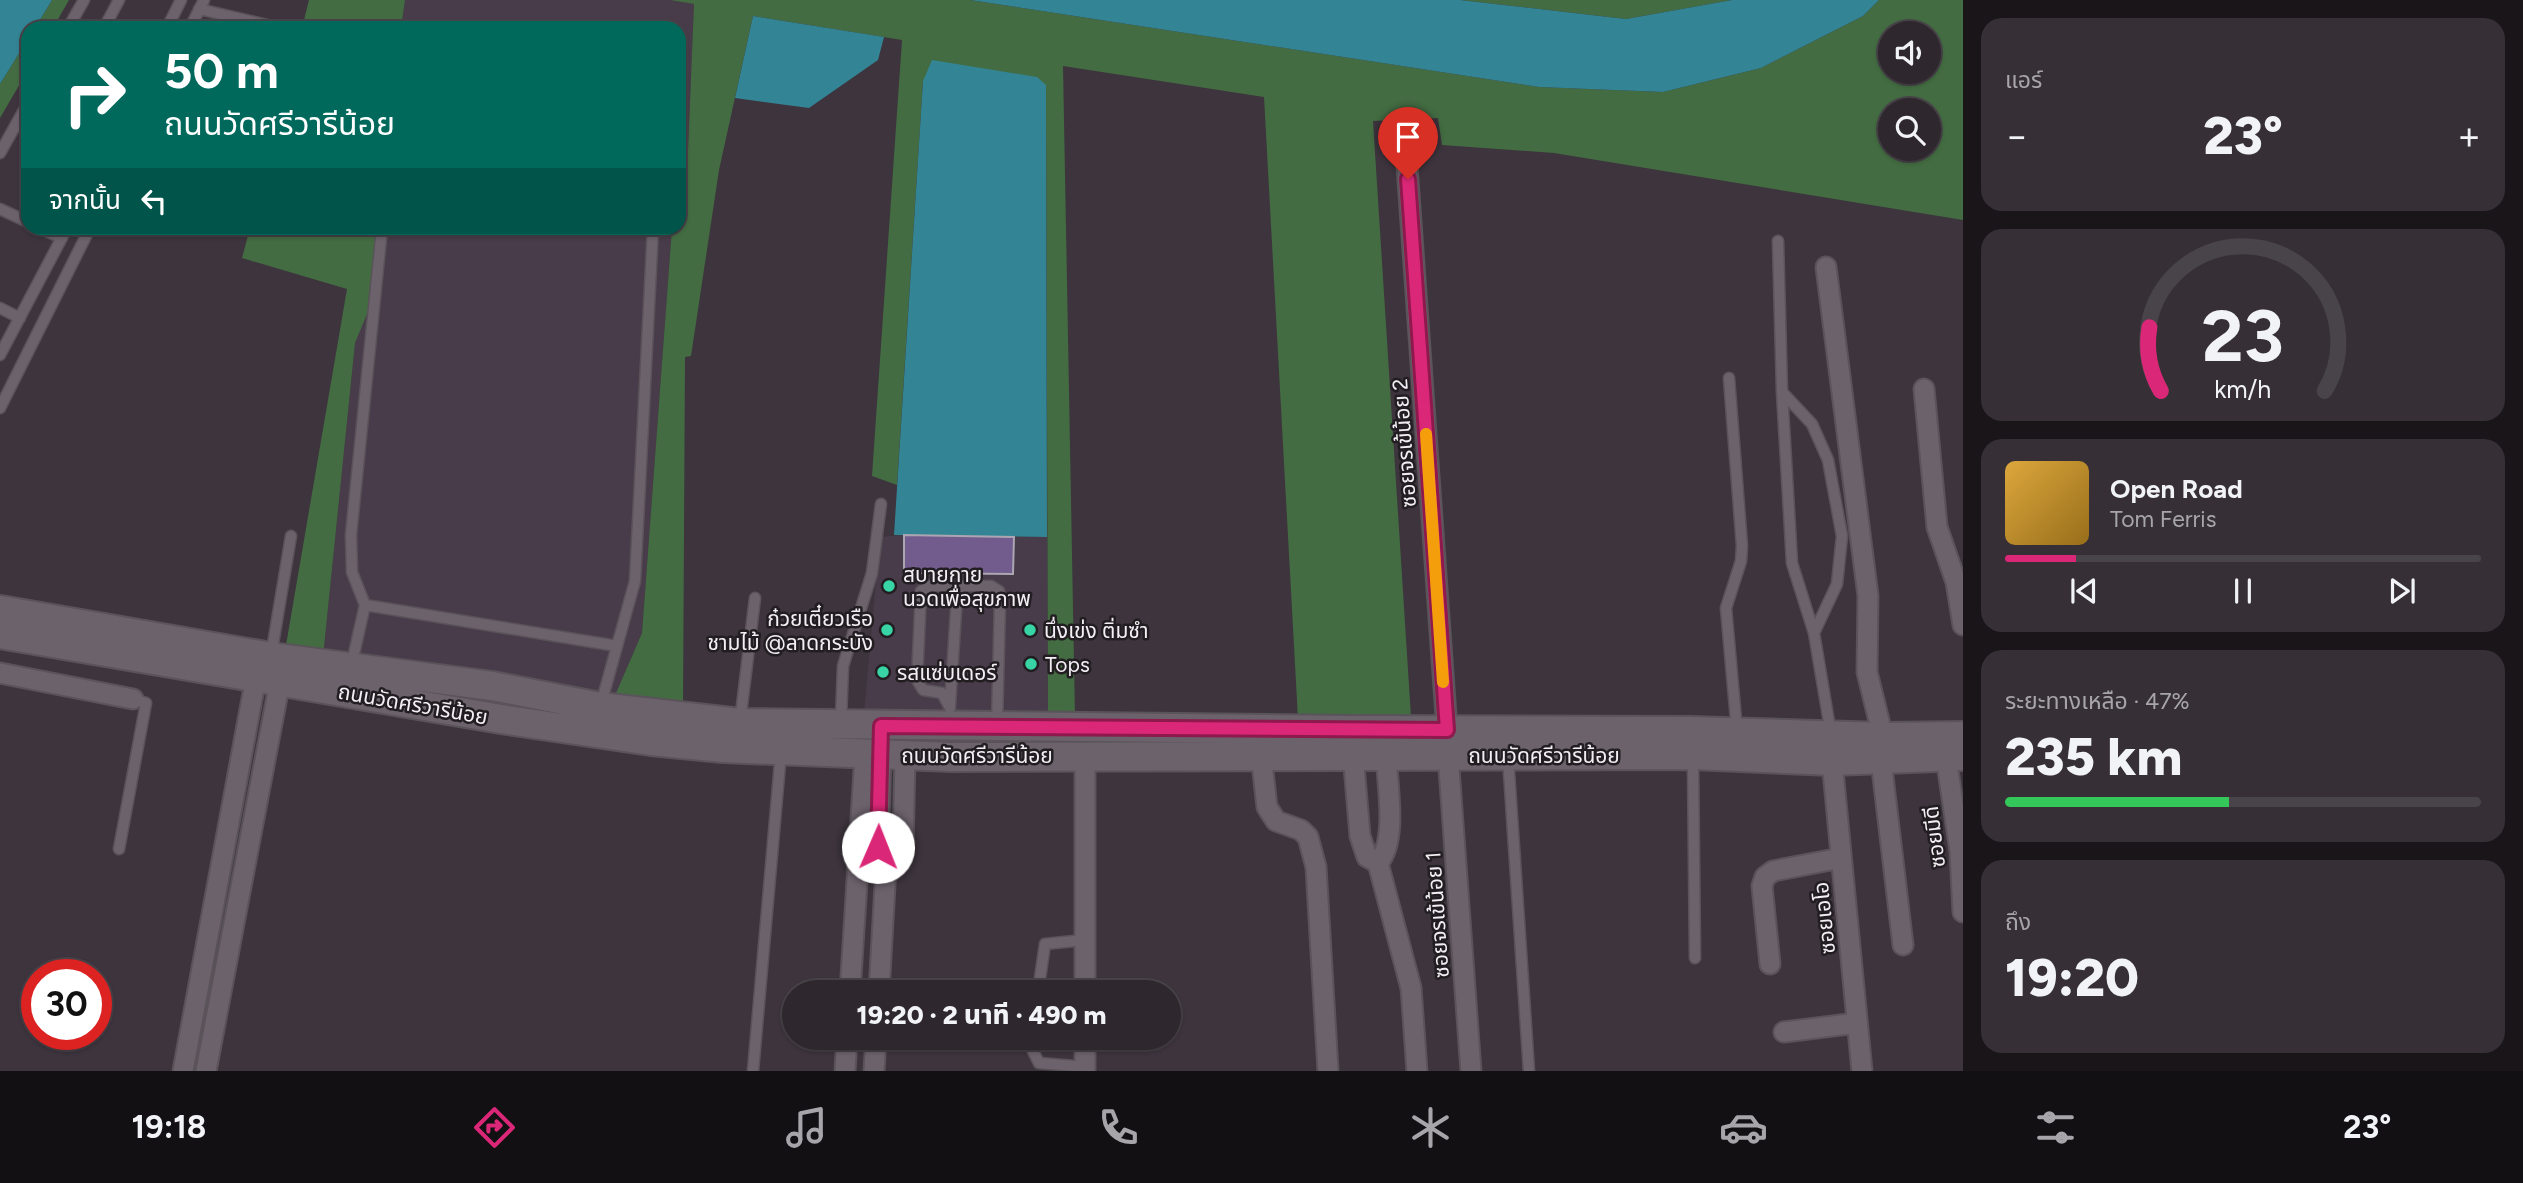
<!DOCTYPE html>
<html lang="th">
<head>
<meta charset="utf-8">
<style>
	body { margin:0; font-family:Figtree,"Noto Sans Thai",sans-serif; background:#362f36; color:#f1f3f6; height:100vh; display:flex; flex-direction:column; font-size:26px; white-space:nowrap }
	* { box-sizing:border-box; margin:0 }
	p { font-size:23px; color:#a7a5aa }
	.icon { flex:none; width:38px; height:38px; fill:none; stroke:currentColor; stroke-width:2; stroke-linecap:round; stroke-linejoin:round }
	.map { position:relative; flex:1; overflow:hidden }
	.sheet { display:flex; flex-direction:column; gap:18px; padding:18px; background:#191519; width:560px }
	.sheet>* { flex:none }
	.hud { position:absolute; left:21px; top:21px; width:665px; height:214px; border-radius:21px; box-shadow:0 2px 5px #0004,0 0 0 2px #49444a; background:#00695c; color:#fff; overflow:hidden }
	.tools { position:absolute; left:1878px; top:21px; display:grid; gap:14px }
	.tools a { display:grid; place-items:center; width:63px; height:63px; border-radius:50%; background:#2e272e; box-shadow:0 2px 5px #0004,0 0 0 2px #49444a; font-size:35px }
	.speed { position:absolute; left:21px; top:959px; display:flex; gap:14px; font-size:35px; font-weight:700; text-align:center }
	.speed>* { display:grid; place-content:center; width:91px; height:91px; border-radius:50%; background:#2e272e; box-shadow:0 2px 5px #0004,0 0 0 2px #49444a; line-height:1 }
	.speed .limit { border:10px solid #d22; background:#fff; color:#111 }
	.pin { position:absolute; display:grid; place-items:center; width:60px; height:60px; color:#fff; margin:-72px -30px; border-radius:50% 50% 50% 0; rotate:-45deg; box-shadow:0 0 7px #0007 }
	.pin .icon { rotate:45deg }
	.me { position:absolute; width:77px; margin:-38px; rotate:1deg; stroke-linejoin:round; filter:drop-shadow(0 0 5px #0008) }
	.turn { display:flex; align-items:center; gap:24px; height:147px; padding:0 28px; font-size:32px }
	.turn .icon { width:91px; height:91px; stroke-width:2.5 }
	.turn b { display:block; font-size:49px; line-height:60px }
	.then { display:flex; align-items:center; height:66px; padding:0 28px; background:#0003; gap:14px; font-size:26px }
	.big { font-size:52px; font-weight:800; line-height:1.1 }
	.sheet .widget { flex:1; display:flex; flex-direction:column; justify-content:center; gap:10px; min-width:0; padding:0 24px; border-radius:21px; background:#362f36 }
	.sheet .dial { align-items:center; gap:0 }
	.dial svg { height:182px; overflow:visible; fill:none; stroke:#49444a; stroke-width:7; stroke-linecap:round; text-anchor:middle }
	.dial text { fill:#f1f3f6; stroke:none }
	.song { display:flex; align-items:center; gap:21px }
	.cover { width:84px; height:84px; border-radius:10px; background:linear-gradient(135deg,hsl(40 70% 55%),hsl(40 70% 35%)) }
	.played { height:7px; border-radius:4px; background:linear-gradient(90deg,#db2777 15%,#49444a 15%) }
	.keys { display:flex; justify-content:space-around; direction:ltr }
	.heat { display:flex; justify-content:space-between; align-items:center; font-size:38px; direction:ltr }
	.charge { height:10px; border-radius:5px; background:linear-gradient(90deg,#34c759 47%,#49444a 0) }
	.trip { position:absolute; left:782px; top:980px; width:399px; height:70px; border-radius:35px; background:#2e272e; box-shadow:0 2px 5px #0004,0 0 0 2px #49444a; font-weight:800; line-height:70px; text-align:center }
	.tabs { display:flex; height:112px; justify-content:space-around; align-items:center; background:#121012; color:#a7a5aa }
	.tabs .icon { width:49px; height:49px }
	.tabs .active { color:#db2777 }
	.tabs b { font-size:32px; color:#f1f3f6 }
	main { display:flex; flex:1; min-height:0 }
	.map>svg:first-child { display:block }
	.built { fill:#493c4a }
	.green { fill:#436c42; fill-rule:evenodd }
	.water { fill:#338494 }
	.building { fill:#725c8e; stroke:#aba6b2; stroke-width:2 }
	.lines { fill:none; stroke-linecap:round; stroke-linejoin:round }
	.lane-casing { stroke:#5a535a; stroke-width:13 }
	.street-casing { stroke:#5a535a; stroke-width:23 }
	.secondary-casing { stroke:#5a535a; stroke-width:32 }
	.lane { stroke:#6c626c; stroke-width:10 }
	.street { stroke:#6c626c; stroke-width:19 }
	.secondary { stroke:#6c626c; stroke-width:28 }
	.route-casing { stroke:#8e194d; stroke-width:18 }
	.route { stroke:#db2777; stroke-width:12 }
	.slow { stroke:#f59e0b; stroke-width:12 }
	.poi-dot { fill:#38d4a6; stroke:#211d21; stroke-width:2.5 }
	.labels { text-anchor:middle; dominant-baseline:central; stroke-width:5; stroke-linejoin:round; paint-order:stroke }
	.street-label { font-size:21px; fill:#f3eef3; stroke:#211d21 }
	.poi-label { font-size:21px; fill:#f3eef3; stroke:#211d21; text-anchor:start }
</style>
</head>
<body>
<main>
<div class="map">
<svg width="1963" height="1071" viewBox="0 0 1963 1071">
	<rect width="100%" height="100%" fill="#3d343d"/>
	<path class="built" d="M405,0H670L694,4L687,175L679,185V28H401Z
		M377,228H672L642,633L613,700L323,657L355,343L370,306Z
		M904,535L1047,537L1048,716L864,714L880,537Z"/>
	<path class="green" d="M52,0H69L53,28H35Z
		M309,0H405L401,28H302Z
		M670,0H970L1539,87L1663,92L1761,68L1863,16L1879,0H1963V220L1554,153L1442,145L1438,118L1373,121L1411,717L1298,719L1264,97L1063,66L1075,717L1048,716L1046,85L923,81L897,485L872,476L902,40L753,16L719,170L691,356L685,357L683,708L613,700L642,633L672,228H679V185L687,174L694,4ZM1890,33H1928V72H1890ZM1890,110H1928V149H1890Z
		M1460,0H1732L1626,19Z
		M28,39V70L0,118V84Z
		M250,228H377L370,307L355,343L323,657L285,651L347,289L242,258Z"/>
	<path class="water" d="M0,0H52L35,28H28V39L0,84Z
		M970,0H1460L1626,19L1732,0H1879L1863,16L1761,68L1663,92L1539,87Z
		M753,16L884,37L878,60L809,108L735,98Z
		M932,60L1037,77L1046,85L1047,537L894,535L923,81Z"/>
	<path class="building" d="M904,535L1014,537L1013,574L904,573Z"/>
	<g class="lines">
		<defs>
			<path id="lane" d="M199,9L280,28
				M68,28L84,0
				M104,28L119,0
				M167,28L181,0
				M190,28L204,0
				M17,125L28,130
				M0,153L28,103
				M0,209L28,222
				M39,228L62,238
				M1778,241L1782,392L1792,563L1814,633L1831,734
				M0,308L20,318
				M0,355L67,228
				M1729,378L1742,546L1741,561L1726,608L1737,731
				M1782,392L1812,424L1828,460L1842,536L1837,584L1814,633
				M0,408L90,228
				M365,605L617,646
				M271,656L291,536
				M351,667L365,605L352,572L351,535L382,228
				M601,704L635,581L653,228
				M950,705L957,595L967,585
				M950,708L942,693L923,690L917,680L921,591L929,586H991L999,591L1000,600L997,725
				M841,720L843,666L872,573L881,504
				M740,722L755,598
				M1508,757L1529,1071
				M1693,759L1695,958
				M119,849L146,703L133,699
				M1038,992L1045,944L1084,940
				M1034,1038L1033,1051L1039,1063L1085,1067
				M753,1071L781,752"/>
			<path id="street" d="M1406,152L1447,730
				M1826,267L1868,596L1867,672L1883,737
				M1924,389L1937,527L1956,582L1963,625
				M0,673L133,699
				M1261,754L1267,807L1276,821L1301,830L1308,837L1316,867L1328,1071
				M1353,754L1360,836L1367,857L1378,863L1411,988L1417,1071
				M1448,755L1471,1071
				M1946,757L1960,851L1963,912
				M1881,760L1903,945
				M1832,761L1862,1071
				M1378,863C1398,841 1387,783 1386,754
				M886,867L903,850L905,756
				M1770,964L1762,886L1765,877L1773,871L1841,858
				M850,992L865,755
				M879,992L886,867L878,847L881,755
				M1085,992V755
				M1784,1032L1857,1023
				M1085,1038V1071
				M183,1071L256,677
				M206,1071L280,681
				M845,1071L847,1038
				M874,1071L876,1038"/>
			<path id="secondary" d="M0,610L271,657L492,686L600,707L740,723L1352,730L1691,731L1883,737L1963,736
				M0,634L507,720L651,741L723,748L951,757L1693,755L1832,761L1963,756"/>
		</defs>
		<use href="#lane" class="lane-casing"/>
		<use href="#street" class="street-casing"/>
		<use href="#secondary" class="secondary-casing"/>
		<use href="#lane" class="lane"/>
		<use href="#street" class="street"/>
		<use href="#secondary" class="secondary"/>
	</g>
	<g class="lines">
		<defs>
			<path id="route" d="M878,847L881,726L1447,730L1408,179"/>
		</defs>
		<use href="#route" class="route-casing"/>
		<use href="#route" class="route"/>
		<path class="slow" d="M1426,434L1443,682"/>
	</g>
	<g class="poi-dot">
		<circle cx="889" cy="586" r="7"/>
		<circle cx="887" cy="630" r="7"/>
		<circle cx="1030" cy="630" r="7"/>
		<circle cx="1031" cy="664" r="7"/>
		<circle cx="883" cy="672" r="7"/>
	</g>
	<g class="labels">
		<g class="street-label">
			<text transform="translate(1404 443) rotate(-94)">ซอยจรเข้น้อย 2</text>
			<text transform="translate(413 704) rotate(10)">ถนนวัดศรีวารีน้อย</text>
			<text x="977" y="755">ถนนวัดศรีวารีน้อย</text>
			<text x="1544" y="755">ถนนวัดศรีวารีน้อย</text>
			<text transform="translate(1934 837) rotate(-97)">ซอยมีดี</text>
			<text transform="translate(1437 915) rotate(-94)">ซอยจรเข้น้อย 1</text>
			<text transform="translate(1824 918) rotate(-96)">ซอยเอโอ</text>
		</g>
		<g class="poi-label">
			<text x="903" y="574">สบายกาย<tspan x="903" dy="24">นวดเพื่อสุขภาพ</tspan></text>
			<text x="873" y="618" text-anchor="end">ก๋วยเตี๋ยวเรือ<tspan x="873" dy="24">ชามไม้ @ลาดกระบัง</tspan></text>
			<text x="1044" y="630">นึ่งเข่ง ติ่มซำ</text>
			<text x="1045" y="664">Tops</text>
			<text x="897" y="672">รสแซ่บเดอร์</text>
		</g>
	</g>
</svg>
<div class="tools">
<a><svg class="icon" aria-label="sound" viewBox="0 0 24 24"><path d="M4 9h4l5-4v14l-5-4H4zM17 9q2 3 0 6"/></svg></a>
<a><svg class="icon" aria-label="search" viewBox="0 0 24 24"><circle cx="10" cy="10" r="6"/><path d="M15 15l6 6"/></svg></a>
</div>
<div class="speed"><div class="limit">30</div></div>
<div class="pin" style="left:1408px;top:179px;background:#d93025"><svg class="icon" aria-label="arrive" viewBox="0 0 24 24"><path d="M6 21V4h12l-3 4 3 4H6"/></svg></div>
<svg class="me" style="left:878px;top:847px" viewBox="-20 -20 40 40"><circle r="19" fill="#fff"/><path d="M0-13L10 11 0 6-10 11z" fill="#db2777"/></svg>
<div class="trip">19:20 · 2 นาที · 490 m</div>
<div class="hud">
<div class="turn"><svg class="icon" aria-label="right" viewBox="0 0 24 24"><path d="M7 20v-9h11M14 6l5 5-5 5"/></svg><div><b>50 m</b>ถนนวัดศรีวารีน้อย</div></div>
<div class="then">จากนั้น<svg class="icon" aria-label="left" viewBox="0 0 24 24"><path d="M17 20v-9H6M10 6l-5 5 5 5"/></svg></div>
</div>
</div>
<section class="sheet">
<div class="widget"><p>แอร์</p>
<div class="heat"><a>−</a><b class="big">23°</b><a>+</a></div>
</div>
<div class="widget dial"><svg viewBox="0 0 100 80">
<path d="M14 69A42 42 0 1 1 86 69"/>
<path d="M14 69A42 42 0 0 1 9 41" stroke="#db2777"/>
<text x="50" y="56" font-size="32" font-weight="700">23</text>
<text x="50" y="72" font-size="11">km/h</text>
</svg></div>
<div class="widget">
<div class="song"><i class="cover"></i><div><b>Open Road</b><p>Tom Ferris</p></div></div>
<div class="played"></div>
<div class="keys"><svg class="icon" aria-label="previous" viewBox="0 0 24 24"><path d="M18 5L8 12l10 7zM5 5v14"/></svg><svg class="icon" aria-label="pause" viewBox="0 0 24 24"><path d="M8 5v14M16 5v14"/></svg><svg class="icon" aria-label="next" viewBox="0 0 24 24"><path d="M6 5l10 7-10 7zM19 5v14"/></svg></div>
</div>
<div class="widget"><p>ระยะทางเหลือ · 47%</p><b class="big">235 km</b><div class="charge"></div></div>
<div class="widget"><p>ถึง</p><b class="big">19:20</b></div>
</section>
</main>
<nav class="tabs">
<b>19:18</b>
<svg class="icon active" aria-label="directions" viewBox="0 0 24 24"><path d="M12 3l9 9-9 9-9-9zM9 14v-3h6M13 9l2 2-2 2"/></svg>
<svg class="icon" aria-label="music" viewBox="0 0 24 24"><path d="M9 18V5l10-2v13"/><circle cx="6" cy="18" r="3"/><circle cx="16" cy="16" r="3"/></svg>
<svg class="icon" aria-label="phone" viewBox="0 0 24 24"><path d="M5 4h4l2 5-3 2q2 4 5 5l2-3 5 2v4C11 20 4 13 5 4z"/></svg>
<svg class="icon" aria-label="climate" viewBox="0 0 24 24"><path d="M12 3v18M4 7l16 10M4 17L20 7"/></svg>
<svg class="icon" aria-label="car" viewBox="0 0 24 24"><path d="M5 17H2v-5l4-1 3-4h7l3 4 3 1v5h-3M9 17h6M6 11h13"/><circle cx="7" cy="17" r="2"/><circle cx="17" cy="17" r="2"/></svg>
<svg class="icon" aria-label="filters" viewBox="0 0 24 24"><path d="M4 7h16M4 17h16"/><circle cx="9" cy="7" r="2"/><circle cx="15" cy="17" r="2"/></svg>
<b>23°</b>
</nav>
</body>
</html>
